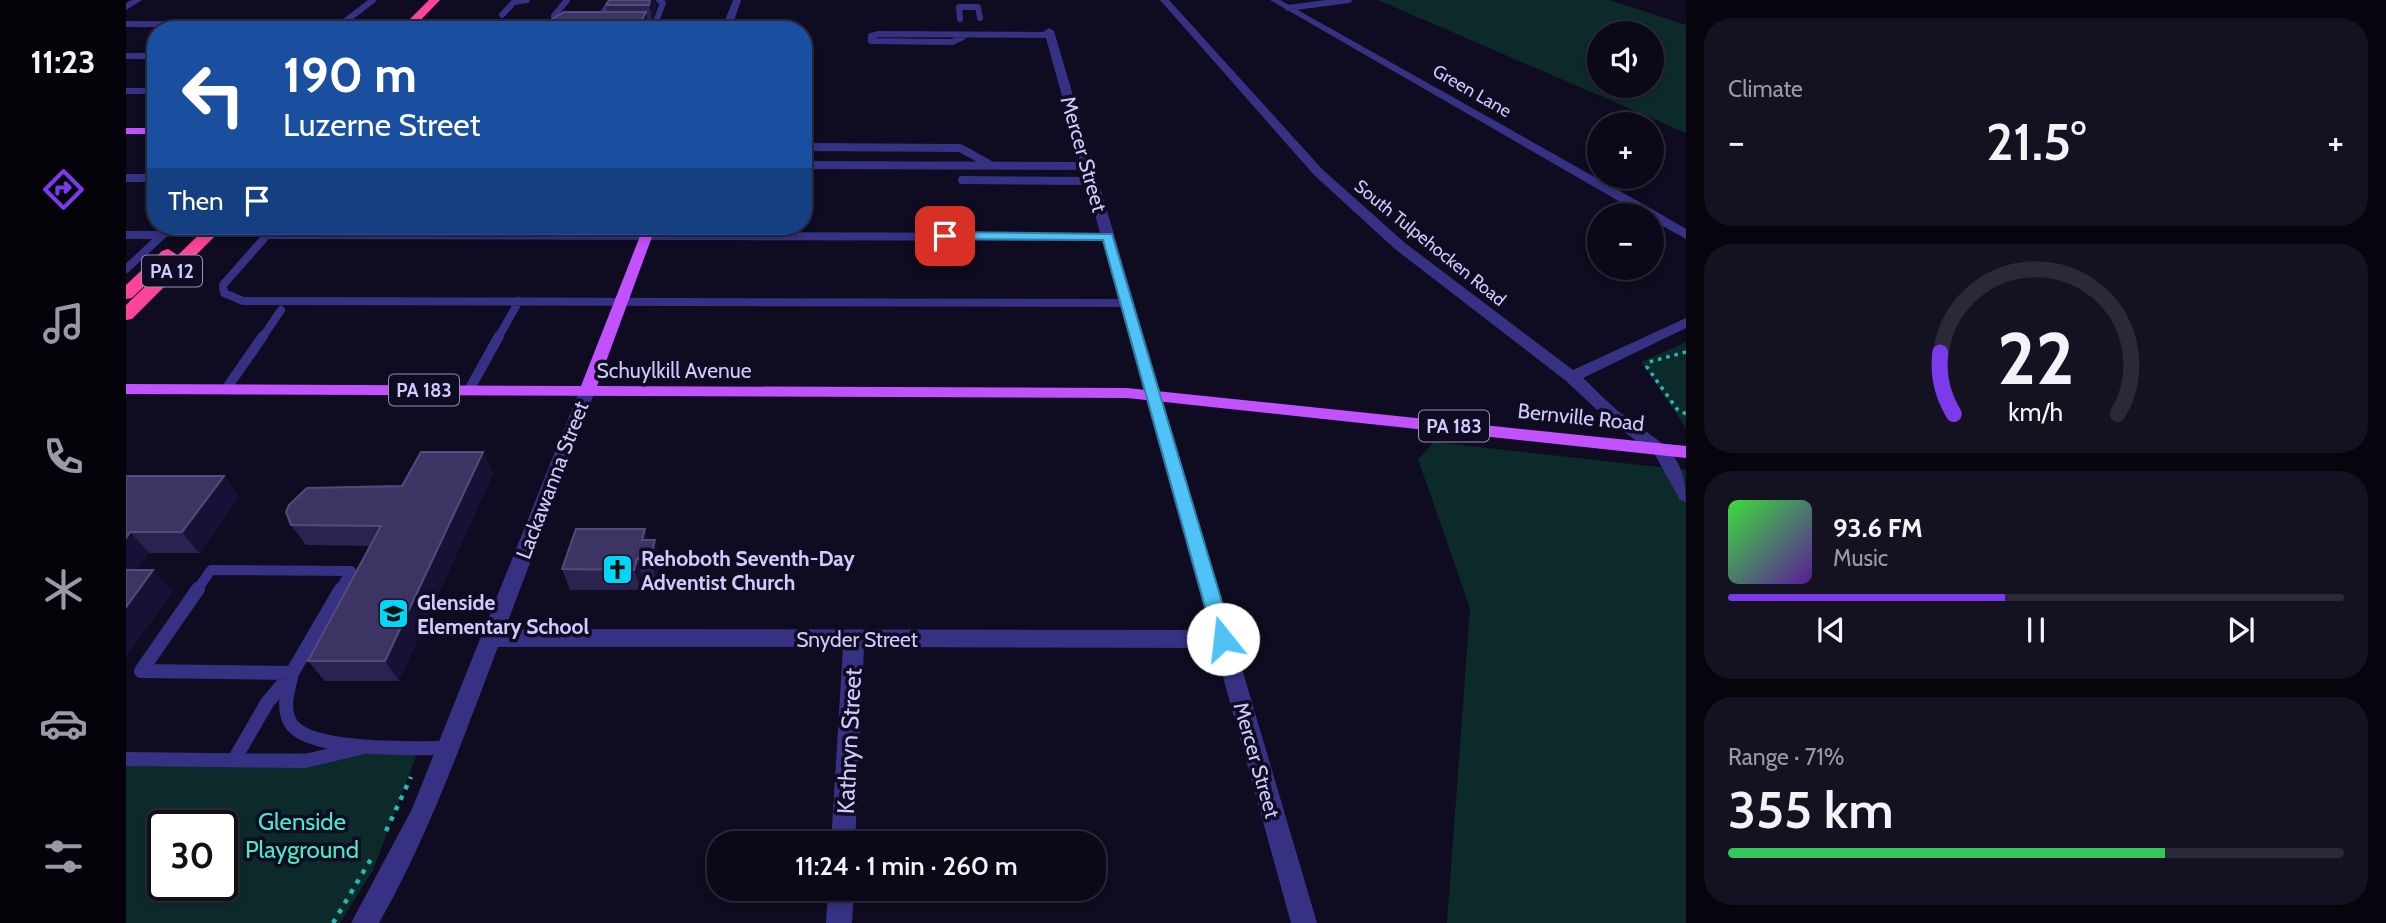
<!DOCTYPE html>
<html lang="en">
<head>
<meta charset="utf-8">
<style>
	body { margin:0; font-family:Cabin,sans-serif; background:#141121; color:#f1f3f6; height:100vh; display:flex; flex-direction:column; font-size:26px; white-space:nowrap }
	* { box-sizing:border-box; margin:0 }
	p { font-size:23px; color:#9a9aa2 }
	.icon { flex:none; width:38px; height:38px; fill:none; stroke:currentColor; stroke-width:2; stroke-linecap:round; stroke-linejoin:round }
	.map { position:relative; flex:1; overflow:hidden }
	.sheet { display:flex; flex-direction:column; gap:18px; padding:18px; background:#06040d; width:700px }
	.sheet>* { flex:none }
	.banner { position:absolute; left:21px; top:21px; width:665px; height:214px; border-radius:28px; box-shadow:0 4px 10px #0003,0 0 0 2px #2b2937; background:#1a4fa0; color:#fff; overflow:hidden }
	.controls { position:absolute; left:1461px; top:21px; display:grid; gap:14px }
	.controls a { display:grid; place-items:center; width:77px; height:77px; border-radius:50%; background:#0b0818; box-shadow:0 4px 10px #0003,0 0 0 2px #2b2937; font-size:35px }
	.speed { position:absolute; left:21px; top:810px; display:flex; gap:14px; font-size:35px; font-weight:700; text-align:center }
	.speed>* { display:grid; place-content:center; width:91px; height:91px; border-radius:50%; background:#0b0818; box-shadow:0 4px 10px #0003,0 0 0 2px #2b2937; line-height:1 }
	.speed .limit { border:4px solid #111; border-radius:10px; background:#fff; color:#111 }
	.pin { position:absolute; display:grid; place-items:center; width:60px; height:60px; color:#fff; margin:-30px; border-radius:14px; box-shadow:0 4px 10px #0006 }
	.me { position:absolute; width:77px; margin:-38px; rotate:344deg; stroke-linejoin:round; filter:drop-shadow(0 0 5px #0008) }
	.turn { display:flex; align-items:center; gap:24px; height:147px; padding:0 21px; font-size:32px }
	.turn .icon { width:91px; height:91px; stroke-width:2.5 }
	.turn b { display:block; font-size:49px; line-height:60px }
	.then { display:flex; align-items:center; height:66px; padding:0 21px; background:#0003; gap:14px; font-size:26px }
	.big { font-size:52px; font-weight:600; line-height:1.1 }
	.sheet .tile { flex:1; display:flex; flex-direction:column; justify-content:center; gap:10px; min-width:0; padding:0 24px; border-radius:28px; background:#141121 }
	.sheet .dial { align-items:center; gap:0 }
	.dial svg { height:182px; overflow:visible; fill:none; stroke:#2b2937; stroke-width:7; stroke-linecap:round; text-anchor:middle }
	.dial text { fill:#f1f3f6; stroke:none }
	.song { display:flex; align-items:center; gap:21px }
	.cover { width:84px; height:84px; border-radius:10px; background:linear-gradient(135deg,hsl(120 70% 55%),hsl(270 70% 35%)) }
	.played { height:7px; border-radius:4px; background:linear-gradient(90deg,#7c3aed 45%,#2b2937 45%) }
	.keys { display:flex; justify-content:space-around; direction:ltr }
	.heat { display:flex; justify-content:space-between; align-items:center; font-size:38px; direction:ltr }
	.charge { height:10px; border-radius:5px; background:linear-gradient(90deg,#34c759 71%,#2b2937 0) }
	.trip { position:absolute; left:581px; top:831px; width:399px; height:70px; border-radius:28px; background:#0b0818; box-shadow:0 4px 10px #0003,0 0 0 2px #2b2937; font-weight:600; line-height:70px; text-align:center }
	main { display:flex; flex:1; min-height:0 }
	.tab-bar { display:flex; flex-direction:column; width:126px; justify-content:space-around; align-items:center; background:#04030a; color:#9a9aa2 }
	.tab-bar .icon { width:49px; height:49px }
	.tab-bar .on { color:#7c3aed }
	.tab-bar b { font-size:32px; color:#f1f3f6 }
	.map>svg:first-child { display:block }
	.green { fill:#0d2a2a; fill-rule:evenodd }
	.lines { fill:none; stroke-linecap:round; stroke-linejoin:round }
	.path-far1 { stroke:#23bab5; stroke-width:3.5; stroke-dasharray:3.5 5; stroke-linecap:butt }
	.path { stroke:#23bab5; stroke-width:4.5; stroke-dasharray:4.5 7; stroke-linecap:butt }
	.lane-far3 { stroke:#363183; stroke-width:6 }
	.lane-far2 { stroke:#363183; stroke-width:8 }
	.lane-far1 { stroke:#363183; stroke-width:10 }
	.lane { stroke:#363183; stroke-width:14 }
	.street { fill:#363183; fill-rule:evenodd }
	.primary { fill:#c251ff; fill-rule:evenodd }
	.highway { fill:#ff4599; fill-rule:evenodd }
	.wall { fill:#2b2250 }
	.shaded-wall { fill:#191135 }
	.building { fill:#3d3463; stroke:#544b7b; stroke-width:2 }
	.route { fill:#4fc3f7; stroke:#337fa1; stroke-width:2 }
	.labels { text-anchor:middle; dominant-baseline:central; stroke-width:7; stroke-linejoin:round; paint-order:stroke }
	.far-street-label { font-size:18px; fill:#d1caff; stroke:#0f0b20 }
	.shield { fill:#0f0b20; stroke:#9791bc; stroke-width:2 }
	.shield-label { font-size:19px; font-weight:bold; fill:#d1caff }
	.street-label { font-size:21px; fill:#d1caff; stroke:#0f0b20 }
	.poi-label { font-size:21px; font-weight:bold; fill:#d1caff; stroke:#0f0b20; text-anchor:start }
	.near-street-label { font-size:24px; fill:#d1caff; stroke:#0f0b20 }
	.near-park-label { font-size:24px; fill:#4ce9c5; stroke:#0f0b20 }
</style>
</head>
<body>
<main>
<nav class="tab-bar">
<b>11:23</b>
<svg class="icon on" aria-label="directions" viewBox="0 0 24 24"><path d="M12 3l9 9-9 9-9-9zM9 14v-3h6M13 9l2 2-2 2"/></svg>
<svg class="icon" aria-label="music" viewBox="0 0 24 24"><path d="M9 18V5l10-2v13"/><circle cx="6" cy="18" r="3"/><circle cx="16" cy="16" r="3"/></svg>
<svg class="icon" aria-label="phone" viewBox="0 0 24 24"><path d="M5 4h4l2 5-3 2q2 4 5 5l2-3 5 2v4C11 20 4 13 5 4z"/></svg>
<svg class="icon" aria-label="climate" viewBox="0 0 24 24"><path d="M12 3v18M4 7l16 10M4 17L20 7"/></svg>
<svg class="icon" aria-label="car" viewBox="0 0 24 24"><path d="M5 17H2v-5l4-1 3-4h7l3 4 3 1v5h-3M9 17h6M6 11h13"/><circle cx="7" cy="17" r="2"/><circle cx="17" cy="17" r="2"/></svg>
<svg class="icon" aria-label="filters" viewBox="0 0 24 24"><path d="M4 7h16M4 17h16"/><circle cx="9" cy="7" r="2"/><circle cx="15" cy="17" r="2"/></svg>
</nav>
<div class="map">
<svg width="1560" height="923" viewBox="0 0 1560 923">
	<rect width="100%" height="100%" fill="#0f0b20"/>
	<path class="green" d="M1252,0H1484L1560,25V133ZM1474,33H1526V86H1474Z
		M1560,342V428L1515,362Z
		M1308,442L1560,470V923H1321L1344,608L1292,459Z
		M292,751L247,870L214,923H0V756ZM37,826H96V886H37Z"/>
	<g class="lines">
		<path class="path-far1" d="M1560,352L1523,362L1521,367L1551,409L1560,414"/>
		<path class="path" d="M260,831L285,777
			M207,923L245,859"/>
		<path class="lane-far3" d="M1162,8L1223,0
			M376,15L388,2L401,0
			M428,16L441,0
			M531,19L537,3L533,0
			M834,19L833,7H852L854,18
			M467,20L474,17L486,0
			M299,23L401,27
			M0,24L245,25L250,27L247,30
			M213,26L247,0
			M508,26H551
			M548,30L551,26H602
			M837,37L826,42L745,41V36L753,34L924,35
			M677,81L679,75
			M0,91H30"/>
		<path class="lane-far2" d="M677,147L834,148L863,164
			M677,165L961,166
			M0,178H30
			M836,180L966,181
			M141,235L97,285L98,293L117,301L1001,303
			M0,269L46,226
			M136,338L155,310
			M372,338L393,301"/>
		<path class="lane-far1" d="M100,389L137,336
			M343,390L373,336
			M71,590L85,570L225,571L214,590"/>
		<path class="lane" d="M72,589L15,671L166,673
			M166,673L215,589
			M165,678C161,692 156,712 166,725C187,752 289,748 323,748
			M0,759L179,761L238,747
			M108,760L141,703L166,673"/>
		<path class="street" d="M6,0H16L0,10V3Z
			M607,0H615L605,30H595Z
			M1034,0H1043L1196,169L1279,243L1447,370L1560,318V328L1457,378C1470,390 1483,404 1497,415C1533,442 1560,450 1560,502L1554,500L1528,453L1484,422L1440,381L1269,249L1188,175Z
			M1144,0H1154L1531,212L1560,229V239L1526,220V215H1517Z
			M923,28L928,31L1191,923H1165L1089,648L738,647L729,844H705L717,647H372C336,741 303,835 253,923H225L286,809L455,387H467L469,391L379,629L1084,630L976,241L141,239L134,235L141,231L974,233L918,31Z
			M0,53H30V59H0Z
			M0,231H37L44,235L37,239H0Z
			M702,889H728L726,923H700Z"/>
		<path class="primary" d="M0,128H30V134H0Z
			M518,226H530L471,386L1001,388L1560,446V458L1001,398L0,394V384L455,386Z"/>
		<path class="highway" d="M303,0H314L285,30H273Z
			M82,226H99L6,319L0,320V305Z
			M42,249L50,254L48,257L6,298L0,299V285L36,251Z"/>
	</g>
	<path class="wall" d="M480,5H530L526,20H522L524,30H418L481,12Z
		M357,452L367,473L273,681H199L182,661L244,546L180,545L165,525L276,486Z
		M0,476H98L113,497L73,553H23L10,570L47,591L0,656Z
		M522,540L535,560L530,580L517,579L515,590H444L436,569Z"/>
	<path class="shaded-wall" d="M524,0H529L530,5L526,20L523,5Z
		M520,12L524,30H511Z
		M357,452L367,473L273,681L259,661Z
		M98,476L113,497L73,553L56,532Z
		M519,529L525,550L523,560L516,540Z
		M4,532L23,553L0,583V538Z
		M529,540L535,560L530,580L524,559Z
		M511,559L517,579L515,590L508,570Z
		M27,570L47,591L0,656V607Z"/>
	<path class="building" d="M483,0H524L523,5H480Z
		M438,12H520L511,30H418L426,19Z
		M295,452H357L259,661H182L255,526L165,525L160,512L163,505L181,488L276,486Z
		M0,476H98L56,532H4L0,538Z
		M450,529H519L516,540H529L524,559H511L508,570L436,569Z
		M0,570H27L0,607Z"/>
	<path class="route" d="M819,232L986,234L1107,639L1104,645L1097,647L1090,645L1088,639L977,240L814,239V234Z"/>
	<defs>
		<symbol id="church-square" viewBox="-11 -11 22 22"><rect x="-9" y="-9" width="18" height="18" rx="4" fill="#00d6f5" stroke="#0f0b20"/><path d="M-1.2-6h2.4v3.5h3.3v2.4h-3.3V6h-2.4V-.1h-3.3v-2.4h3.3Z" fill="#111"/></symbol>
		<symbol id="school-square" viewBox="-11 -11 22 22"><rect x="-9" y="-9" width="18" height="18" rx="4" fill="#00d6f5" stroke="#0f0b20"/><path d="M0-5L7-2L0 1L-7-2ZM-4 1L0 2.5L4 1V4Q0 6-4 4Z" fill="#111"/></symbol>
	</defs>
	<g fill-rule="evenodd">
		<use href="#church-square" x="474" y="552" width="35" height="35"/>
		<use href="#school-square" x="250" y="596" width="35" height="35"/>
	</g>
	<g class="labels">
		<g class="far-street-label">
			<text transform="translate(1346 91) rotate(30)">Green Lane</text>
			<text transform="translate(1304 243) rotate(39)">South Tulpehocken Road</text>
		</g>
		<g class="shield">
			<rect x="16" y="255.5" width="60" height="31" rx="5"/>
			<rect x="263" y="374.5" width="70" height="31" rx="5"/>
			<rect x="1293" y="410.5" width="70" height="31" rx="5"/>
		</g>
		<g class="shield-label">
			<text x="46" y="271">PA 12</text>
			<text x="298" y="390">PA 183</text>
			<text x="1328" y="426">PA 183</text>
		</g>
		<g class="street-label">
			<text transform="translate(958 154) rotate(74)">Mercer Street</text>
			<text x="548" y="370">Schuylkill Avenue</text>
			<text transform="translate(1455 417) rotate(6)">Bernville Road</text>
			<text transform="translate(426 480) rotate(-69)">Lackawanna Street</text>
			<text x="731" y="639">Snyder Street</text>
			<text transform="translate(1131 760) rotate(74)">Mercer Street</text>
		</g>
		<g class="poi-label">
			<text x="515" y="558">Rehoboth Seventh-Day<tspan x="515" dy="24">Adventist Church</tspan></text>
			<text x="291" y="602">Glenside<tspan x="291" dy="24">Elementary School</tspan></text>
		</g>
		<g class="near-street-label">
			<text transform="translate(723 741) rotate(-87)">Kathryn Street</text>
		</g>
		<g class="near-park-label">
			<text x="176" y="821">Glenside<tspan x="176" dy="28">Playground</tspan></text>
		</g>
	</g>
</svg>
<div class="controls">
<a><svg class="icon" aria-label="sound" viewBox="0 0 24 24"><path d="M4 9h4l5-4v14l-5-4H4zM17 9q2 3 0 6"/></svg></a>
<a>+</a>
<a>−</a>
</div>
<div class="speed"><div class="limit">30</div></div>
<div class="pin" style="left:819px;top:236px;background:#d93025"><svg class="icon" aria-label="arrive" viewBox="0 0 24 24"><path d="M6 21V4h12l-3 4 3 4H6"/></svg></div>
<svg class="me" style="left:1097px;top:639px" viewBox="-20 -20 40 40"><circle r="19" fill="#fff"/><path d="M0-13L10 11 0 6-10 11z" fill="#4fc3f7"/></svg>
<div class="trip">11:24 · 1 min · 260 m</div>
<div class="banner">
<div class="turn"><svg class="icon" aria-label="left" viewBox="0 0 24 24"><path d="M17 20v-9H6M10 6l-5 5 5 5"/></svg><div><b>190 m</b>Luzerne Street</div></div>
<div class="then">Then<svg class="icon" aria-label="arrive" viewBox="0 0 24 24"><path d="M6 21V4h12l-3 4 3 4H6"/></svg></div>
</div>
</div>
<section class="sheet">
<div class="tile"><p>Climate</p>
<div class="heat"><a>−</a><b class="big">21.5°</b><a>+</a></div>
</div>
<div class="tile dial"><svg viewBox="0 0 100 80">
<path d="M14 69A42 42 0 1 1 86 69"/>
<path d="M14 69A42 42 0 0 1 8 42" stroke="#7c3aed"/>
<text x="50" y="56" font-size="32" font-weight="700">22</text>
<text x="50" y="72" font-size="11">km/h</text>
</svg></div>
<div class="tile">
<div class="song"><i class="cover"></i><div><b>93.6 FM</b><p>Music</p></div></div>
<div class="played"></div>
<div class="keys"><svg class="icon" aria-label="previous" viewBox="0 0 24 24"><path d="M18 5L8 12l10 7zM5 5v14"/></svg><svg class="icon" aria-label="pause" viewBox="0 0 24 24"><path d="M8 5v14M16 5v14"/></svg><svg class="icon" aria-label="next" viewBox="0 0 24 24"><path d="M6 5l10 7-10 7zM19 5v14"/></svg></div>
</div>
<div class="tile"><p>Range · 71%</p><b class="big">355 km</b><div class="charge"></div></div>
</section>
</main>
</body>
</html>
